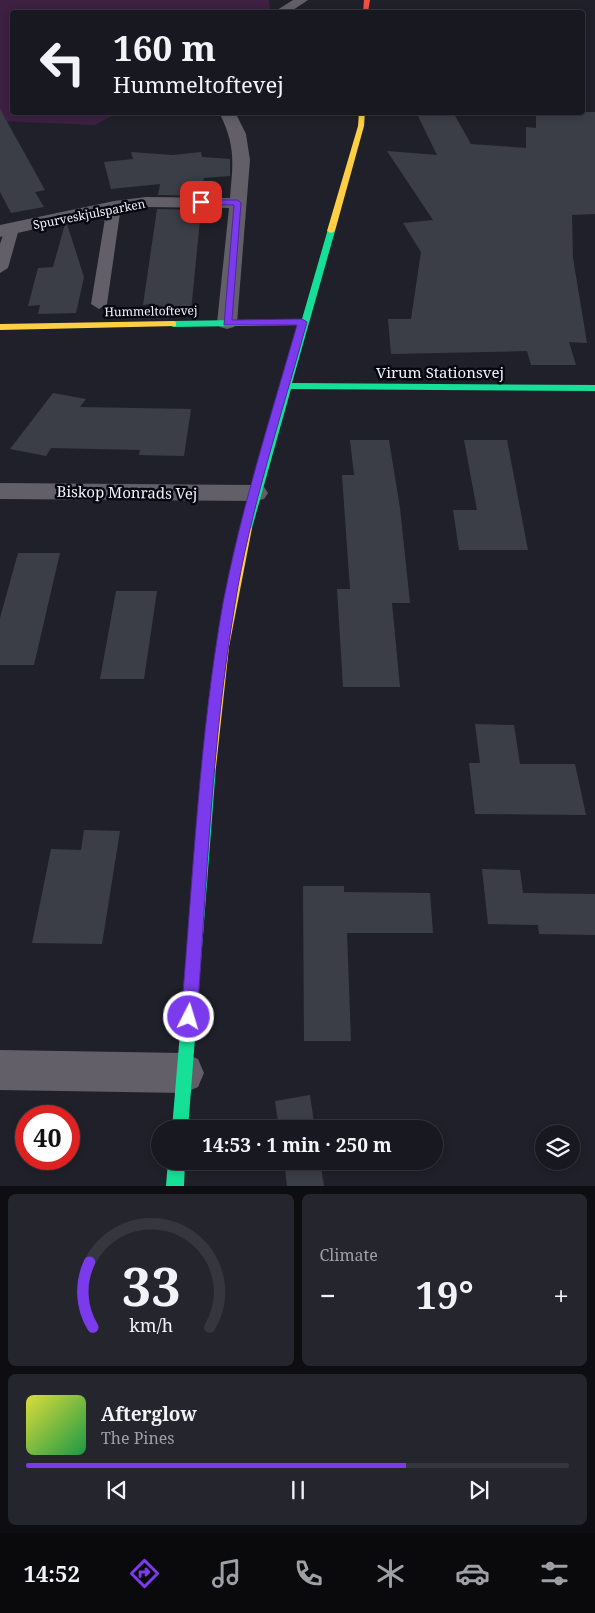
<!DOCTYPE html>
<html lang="en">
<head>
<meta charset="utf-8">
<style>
	body { margin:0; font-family:"Noto Serif",serif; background:#25252d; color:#f1f3f6; height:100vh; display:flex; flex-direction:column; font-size:19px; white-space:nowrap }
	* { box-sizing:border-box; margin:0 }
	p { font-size:16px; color:#9fa0a5 }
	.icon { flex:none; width:28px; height:28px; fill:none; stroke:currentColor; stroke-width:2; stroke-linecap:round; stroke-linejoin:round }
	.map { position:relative; height:1186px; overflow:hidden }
	.drawer { display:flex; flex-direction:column; gap:8px; padding:8px; background:#0d0d12; flex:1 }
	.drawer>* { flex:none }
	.banner { position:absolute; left:10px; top:10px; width:575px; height:105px; border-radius:5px; box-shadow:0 2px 8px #0003,0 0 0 1px #36373e; background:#181820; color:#f1f3f6; overflow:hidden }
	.controls { position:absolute; left:535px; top:1125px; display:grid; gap:10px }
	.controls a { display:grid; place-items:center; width:45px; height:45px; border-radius:50%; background:#181820; box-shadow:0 2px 8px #0003,0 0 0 1px #36373e; font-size:25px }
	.speed { position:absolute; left:15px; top:1105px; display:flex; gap:10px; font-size:25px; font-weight:700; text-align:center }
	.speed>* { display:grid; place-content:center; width:65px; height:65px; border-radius:50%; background:#181820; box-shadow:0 2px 8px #0003,0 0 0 1px #36373e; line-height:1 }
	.speed .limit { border:8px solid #d22; background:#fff; color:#111 }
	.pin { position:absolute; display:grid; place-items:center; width:42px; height:42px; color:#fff; margin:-21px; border-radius:10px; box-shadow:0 2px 8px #0006 }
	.me { position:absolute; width:55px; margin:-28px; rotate:5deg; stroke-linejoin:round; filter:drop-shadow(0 0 4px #0008) }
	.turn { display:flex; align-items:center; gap:18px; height:105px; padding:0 20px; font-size:22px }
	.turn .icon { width:65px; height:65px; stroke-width:2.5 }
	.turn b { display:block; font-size:35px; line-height:42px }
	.big { font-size:38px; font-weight:700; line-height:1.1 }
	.drawer .tile { flex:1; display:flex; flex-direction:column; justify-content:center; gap:8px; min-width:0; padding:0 18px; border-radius:8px; background:#25252d }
	.drawer .dial { align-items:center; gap:0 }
	.dial svg { height:130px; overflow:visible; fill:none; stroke:#36373e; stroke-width:7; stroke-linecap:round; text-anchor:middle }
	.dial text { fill:#f1f3f6; stroke:none }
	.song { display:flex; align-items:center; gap:15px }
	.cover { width:60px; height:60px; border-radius:8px; background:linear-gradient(135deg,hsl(60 70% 55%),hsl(140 70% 35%)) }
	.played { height:5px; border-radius:2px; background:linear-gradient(90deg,#7c3aed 70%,#36373e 70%) }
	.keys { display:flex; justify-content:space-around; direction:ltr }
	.heat { display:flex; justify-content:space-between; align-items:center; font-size:28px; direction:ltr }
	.drawer .tiles { flex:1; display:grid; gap:8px; grid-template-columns:1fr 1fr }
	.tile:last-child { grid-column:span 2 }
	.trip { position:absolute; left:151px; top:1120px; width:292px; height:50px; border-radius:25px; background:#181820; box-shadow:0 2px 8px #0003,0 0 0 1px #36373e; font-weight:700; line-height:50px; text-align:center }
	.menu { display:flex; height:80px; justify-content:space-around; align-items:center; background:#0a0a0d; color:#9fa0a5 }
	.menu .icon { width:35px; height:35px }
	.menu .active { color:#7c3aed }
	.menu b { font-size:22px; color:#f1f3f6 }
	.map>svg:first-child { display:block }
	.green { fill:#3d2042 }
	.building { fill:#3c3e47 }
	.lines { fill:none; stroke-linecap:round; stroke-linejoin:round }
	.lane { fill:#625f69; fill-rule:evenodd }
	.street { fill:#625f69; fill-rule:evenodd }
	.fast { fill:#16e098; fill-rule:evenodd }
	.slow { fill:#ffcf43; fill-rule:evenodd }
	.jam { fill:#f24e42; fill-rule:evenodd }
	.route { fill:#7c3aed; stroke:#51269a }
	.labels { text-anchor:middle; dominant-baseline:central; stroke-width:5; stroke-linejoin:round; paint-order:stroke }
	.far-street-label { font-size:12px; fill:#eff1fd; stroke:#07080f }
	.street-label { font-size:15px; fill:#eff1fd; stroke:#07080f }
</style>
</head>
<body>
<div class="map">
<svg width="595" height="1186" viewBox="0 0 595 1186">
	<rect width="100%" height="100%" fill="#20202a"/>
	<path class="green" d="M0,0H269L270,12H12V112L117,113L95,125L0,121Z"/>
	<path class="building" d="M0,109L45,190L35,192L44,207L11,213L0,192Z
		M536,112H595V214L572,215L573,258L587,343L569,342L576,365H531L527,351L391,354L388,319H411L421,252L403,223L433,220L387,151L437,155L418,116L454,114L471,144L526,148V127L536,128Z
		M131,152L173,155L201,152L202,157L230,159V176L204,178L202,196L158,195L160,184L111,189L104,162L133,159Z
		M157,209L201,210L191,311L154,312L155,304L143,305Z
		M65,224H67L84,277L76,313L38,314L40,305L28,306L38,268L53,267Z
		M53,393L86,399L80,407L191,409L184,456L139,455L140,450L51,448L46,456L10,449Z
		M350,440H389L400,508L410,603H392L400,687H343L337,589H350L342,475H354Z
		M464,440H507L528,550H459L453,510H477Z
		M18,553H60L34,665H0V618Z
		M116,591H157L144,679H100Z
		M475,724L514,725L520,764H575L586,815L475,814L469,763H480Z
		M84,830L120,831L102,944L32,943L51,849L81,850Z
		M482,869L520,870L523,893L595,894V935L539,934L538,925L488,924Z
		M303,886H344V892L430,893L433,933H347L351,1041H304Z
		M310,1095L315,1129H279L275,1101Z
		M284,1161H320L324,1186H287Z"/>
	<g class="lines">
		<path class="lane" d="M114,202L121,206L107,304L99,309L91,304L107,206Z
			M12,225L19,229L8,268L0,273V244L5,229Z"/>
		<path class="street" d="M293,0H308L290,12H274Z
			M219,112H235L246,134L250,160L237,323L234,327L227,329L220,327L217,323L229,208L146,207L114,211L0,237V225L114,201L146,197L230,198C233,162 236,146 219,112Z
			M0,483L255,485L264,487L268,493L264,499L255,501L0,499Z
			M0,1050L184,1053L198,1059L204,1073L198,1087L184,1093L0,1090Z"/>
		<path class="fast" d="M328,229L335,231L292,383L595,385V391L291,389L252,528L247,532L242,528L282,388L280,386L283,384L300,325L173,327L169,324L173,321L302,319Z
			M209,761L214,763L216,767L188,1129H172L202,767L204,763Z
			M168,1161H185L184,1186H166Z"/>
		<path class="slow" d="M359,112H365L364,126L335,231L331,233L327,231L358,126Z
			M173,321L176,322V326L0,330V324Z
			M247,524L252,528L229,647L216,767L214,771L209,773L204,771L202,767L217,647L242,528Z"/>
		<path class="jam" d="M364,0H370L368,12H363Z"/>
	</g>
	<path class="route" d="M201,200H238L241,203L232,320L302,319L307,322C282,414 250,510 235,604C212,740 207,879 197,1017L194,1023L189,1025L183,1023L181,1017C193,879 199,739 223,603C241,509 271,416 297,325H224L234,205L198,204V201Z"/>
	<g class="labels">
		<g class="far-street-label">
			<text transform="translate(89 214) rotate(-11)">Spurveskjulsparken</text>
			<text transform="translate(151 311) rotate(-1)">Hummeltoftevej</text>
		</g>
		<g class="street-label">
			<text x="440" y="372">Virum Stationsvej</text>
			<text transform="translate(127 492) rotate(1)">Biskop Monrads Vej</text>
		</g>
	</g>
</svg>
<div class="controls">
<a><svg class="icon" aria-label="layers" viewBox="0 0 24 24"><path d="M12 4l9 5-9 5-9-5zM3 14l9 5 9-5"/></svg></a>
</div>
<div class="speed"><div class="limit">40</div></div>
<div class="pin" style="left:201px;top:202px;background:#d93025"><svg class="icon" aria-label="arrive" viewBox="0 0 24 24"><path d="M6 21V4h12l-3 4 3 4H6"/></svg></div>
<svg class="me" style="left:189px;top:1017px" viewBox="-20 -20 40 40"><circle r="17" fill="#7c3aed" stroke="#fff" stroke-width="3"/><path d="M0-11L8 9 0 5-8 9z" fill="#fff"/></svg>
<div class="trip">14:53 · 1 min · 250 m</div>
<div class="banner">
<div class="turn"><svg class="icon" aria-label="left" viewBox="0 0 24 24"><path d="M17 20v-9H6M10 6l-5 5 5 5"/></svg><div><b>160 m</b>Hummeltoftevej</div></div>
</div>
</div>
<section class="drawer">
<div class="tiles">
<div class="tile dial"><svg viewBox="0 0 100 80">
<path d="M14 69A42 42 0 1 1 86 69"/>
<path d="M14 69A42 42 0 0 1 12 29" stroke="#7c3aed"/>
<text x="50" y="56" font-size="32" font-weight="700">33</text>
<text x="50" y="72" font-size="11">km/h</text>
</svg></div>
<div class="tile"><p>Climate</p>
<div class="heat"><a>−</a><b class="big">19°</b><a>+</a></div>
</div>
<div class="tile">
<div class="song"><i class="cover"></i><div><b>Afterglow</b><p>The Pines</p></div></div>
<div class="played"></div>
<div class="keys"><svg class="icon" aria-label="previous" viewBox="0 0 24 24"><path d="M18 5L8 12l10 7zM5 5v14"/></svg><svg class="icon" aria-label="pause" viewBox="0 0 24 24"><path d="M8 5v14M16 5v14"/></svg><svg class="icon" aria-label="next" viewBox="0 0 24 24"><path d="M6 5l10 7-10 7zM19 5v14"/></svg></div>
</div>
</div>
</section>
<nav class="menu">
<b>14:52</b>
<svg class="icon active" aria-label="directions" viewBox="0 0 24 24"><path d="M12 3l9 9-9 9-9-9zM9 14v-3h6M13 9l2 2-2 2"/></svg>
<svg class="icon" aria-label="music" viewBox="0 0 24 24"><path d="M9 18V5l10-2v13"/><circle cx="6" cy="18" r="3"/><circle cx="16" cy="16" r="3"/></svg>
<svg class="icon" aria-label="phone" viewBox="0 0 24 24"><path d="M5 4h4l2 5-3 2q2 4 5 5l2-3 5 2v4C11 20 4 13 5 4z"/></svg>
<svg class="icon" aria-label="climate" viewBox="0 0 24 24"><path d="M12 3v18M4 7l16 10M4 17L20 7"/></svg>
<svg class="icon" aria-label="car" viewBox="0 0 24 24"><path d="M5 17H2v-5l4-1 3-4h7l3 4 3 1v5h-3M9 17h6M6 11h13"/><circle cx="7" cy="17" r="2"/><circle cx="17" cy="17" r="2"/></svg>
<svg class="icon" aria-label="filters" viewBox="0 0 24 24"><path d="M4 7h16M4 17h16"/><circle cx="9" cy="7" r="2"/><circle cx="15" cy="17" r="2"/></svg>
</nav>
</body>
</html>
